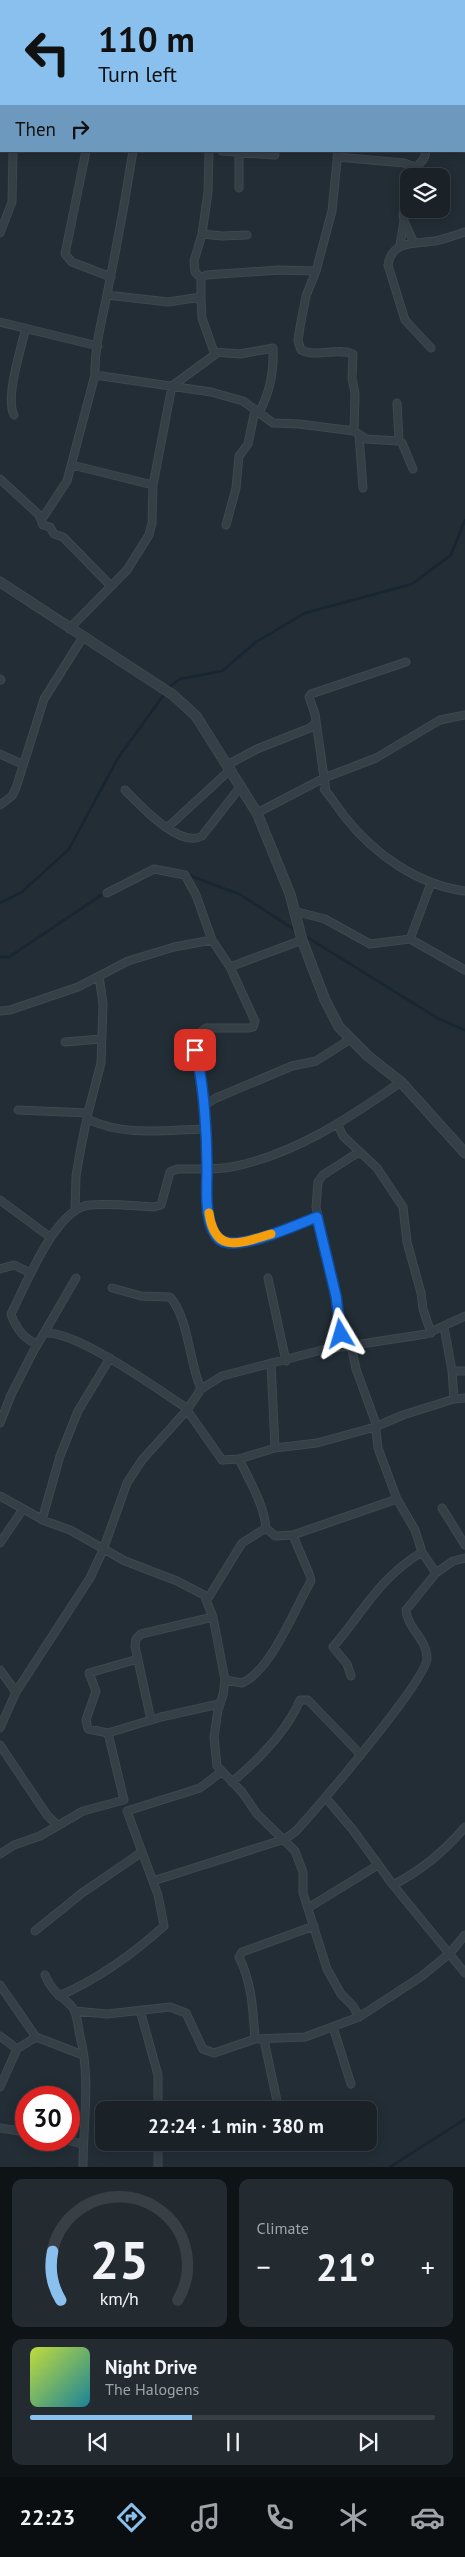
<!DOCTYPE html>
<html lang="en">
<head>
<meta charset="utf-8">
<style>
	body { margin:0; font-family:"PT Sans",sans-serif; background:#232a30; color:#f1f3f6; height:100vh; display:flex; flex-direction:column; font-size:19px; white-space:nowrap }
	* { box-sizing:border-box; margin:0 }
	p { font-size:16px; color:#9fa4a8 }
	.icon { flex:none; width:28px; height:28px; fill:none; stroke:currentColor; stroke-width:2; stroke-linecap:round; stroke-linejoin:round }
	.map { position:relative; height:2167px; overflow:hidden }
	.panel { display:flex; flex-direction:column; gap:12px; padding:12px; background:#0e1316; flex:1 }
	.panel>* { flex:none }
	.top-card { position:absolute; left:0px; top:0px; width:465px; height:152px; box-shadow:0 2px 12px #0003,0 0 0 1px #383f45; background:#89c0ee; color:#111; overflow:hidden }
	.buttons { position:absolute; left:400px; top:168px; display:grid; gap:10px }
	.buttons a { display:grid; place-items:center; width:50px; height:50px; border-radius:10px; background:#1a2228; box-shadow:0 2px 12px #0003,0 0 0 1px #383f45; font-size:25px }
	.speed { position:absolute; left:15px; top:2086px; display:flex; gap:10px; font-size:25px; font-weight:700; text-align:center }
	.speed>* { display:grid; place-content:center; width:65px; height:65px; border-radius:50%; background:#1a2228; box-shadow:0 2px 12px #0003,0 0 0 1px #383f45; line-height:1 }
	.speed .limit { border:8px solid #d22; background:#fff; color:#111 }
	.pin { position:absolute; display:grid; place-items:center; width:42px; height:42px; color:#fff; margin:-21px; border-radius:10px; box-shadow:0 2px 8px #0006 }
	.me { position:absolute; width:55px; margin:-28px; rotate:353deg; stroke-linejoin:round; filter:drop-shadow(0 0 4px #0008) }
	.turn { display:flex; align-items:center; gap:18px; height:105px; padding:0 15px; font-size:22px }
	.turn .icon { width:65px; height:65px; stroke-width:2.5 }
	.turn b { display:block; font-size:35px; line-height:42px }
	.then { display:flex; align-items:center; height:48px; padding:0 15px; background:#0003; gap:10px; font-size:19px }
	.big { font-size:38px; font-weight:700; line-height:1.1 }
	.panel .tile { flex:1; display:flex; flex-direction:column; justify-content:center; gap:8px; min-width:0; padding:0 18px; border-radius:10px; background:#232a30 }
	.panel .dial { align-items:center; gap:0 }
	.dial svg { height:130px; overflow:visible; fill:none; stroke:#383f45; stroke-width:7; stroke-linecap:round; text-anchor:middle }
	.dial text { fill:#f1f3f6; stroke:none }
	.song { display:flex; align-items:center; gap:15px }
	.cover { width:60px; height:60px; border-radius:8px; background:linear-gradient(135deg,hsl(70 70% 55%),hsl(190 70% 35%)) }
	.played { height:5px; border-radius:2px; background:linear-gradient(90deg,#89c0ee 40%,#383f45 40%) }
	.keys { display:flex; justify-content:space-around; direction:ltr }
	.heat { display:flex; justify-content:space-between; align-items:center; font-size:28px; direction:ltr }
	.panel .tiles { flex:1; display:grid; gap:12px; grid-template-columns:1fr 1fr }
	.tile:last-child { grid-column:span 2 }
	.trip { position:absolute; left:95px; top:2101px; width:282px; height:50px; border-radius:10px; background:#1a2228; box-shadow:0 2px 12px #0003,0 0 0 1px #383f45; font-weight:700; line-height:50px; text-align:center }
	.dock { display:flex; height:80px; justify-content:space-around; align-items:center; background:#0a0e10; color:#9fa4a8 }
	.dock .icon { width:35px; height:35px }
	.dock .selected { color:#89c0ee }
	.dock b { font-size:22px; color:#f1f3f6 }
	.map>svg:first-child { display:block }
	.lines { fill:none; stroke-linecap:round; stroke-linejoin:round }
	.stream { stroke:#172632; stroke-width:2.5 }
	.minor-casing { stroke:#3e4850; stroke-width:9 }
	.tertiary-casing { stroke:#3e4850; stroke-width:11 }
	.minor { stroke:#353f46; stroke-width:7 }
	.tertiary { stroke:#353f46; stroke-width:9 }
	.route-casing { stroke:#114b97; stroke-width:12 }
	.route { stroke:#1a73e8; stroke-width:9 }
	.slow { stroke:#f59e0b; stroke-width:9 }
</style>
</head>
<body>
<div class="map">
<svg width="465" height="2167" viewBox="0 0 465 2167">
	<rect width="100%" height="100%" fill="#222d35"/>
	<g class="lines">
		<path class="stream" d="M168,688L180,679L222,671L256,642L305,613L412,584L451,555L465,520
			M159,867L178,871
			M186,874L241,895L298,932
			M112,887L154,866
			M0,903L22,892L69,849L118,758L165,693
			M305,936L439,1019L465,1030
			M0,957H9L106,892
			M390,2167L465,2119"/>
		<defs>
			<path id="minor" d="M313,0L316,1
				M73,1L74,0
				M268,1L269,0
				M379,1L380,0
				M0,11H1
				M464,34H465
				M464,105H465
				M86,151L65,254L72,262L111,277
				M222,151L275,155
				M338,151L332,211L316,271L306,296L300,327L298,341L301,350C317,358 337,347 353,354L352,378L355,394L354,431
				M239,153V188
				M337,157L404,163L415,167
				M411,176C414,166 426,162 426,151
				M409,194L403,214L404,221L414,243
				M0,233L12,202L13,151
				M202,234L222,236L247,235
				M400,245L404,221
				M201,278L195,272L194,261L202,234L208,192L209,151
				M107,295L168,302L201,297V278L206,275L279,270L316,271
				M201,297L202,318L214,352L240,354L273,348C274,373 270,391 259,413
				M0,322L98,346
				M431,348L405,320L388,265C392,240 415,244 435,241C445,239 455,235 465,232
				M95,375L211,392L243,401L273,423L299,424L354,431L366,439L399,441
				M397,403L399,441L402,443L413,469
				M14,415C5,398 21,348 26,328
				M359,435L363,488
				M72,465L153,485
				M0,479L39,515L43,525L50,527L54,534L63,537L110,585
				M42,519L67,481L95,375C94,344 104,314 109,284C118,240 126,196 133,151
				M226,525L236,488L239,456L248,444L255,410
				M69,629L127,570L149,535L152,523L153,485L172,386L217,353
				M0,679L1,680
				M0,754L22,764
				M227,765L257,749L310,728L316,723
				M324,789C332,798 338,808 345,817C374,854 418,885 465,891
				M125,790C140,805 180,849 202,836L241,786
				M326,791L315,714L309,697L311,694L406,662
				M0,805L12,796L16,788L44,699L83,637
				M257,813L324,778L376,758L440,720L465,715
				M168,827L231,769
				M107,893L154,869L185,875L196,895L212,940L230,967L255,1021L253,1027L248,1028H206L196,1036C195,1059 201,1084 203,1108C205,1128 208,1149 207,1169C206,1188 205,1208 211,1226C213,1232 217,1238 222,1241C239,1251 299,1224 317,1217
				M294,911L325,919L370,944L410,939L431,883
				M410,939L465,970
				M230,967L302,940
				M0,1011L10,1010L78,987L128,961L174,947L212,940
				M65,1042L101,1039
				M203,1106L216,1098L292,1066L316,1061L349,1040
				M18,1110L88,1113
				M87,1119C126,1137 163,1130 204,1129
				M338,1125L343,1136L377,1168L403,1207L407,1242L421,1293L423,1309L431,1333
				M0,1200L50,1237
				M75,1211L76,1176L81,1147L88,1113L101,1063L103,1004L99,976
				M0,1269L14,1265L31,1273
				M268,1278L286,1361
				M112,1288L141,1296L170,1297C189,1319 189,1362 201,1389
				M46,1333C77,1331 159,1390 188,1409
				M37,1344C23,1339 16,1328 11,1314C25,1287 55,1209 89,1205C110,1203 133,1206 154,1207L161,1205L170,1172L177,1169C194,1169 213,1170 231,1167C294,1155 349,1118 401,1082
				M351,1345L356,1369L375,1421L378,1448L397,1499L415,1530L422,1552L436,1573
				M343,1347L336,1296L316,1207L318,1182L323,1175L359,1152
				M271,1363L275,1448
				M452,1371H465
				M454,1399L465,1398
				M187,1410L222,1460L239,1459L275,1448L317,1443L375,1427L403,1415L454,1399L452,1371L444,1327
				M0,1423L11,1395L33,1352L76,1278
				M0,1496L45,1521L70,1530L125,1561L177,1581L204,1595L213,1617L225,1680L223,1695L218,1710L214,1737L217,1766L242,1792L257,1814L295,1851L303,1872V1893L327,1969L341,1994L353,2006L359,2017L305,2037L255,2039L214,2053L203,2049L186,2013L170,2007L107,2014L75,2011
				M442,1508L465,1545
				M42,1520L60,1456L78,1411L110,1358
				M266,1528L275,1536L293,1535L397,1499
				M0,1543L23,1509
				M207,1600L242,1543L266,1528C264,1504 249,1480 239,1459
				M0,1670L16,1692
				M351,1676L347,1664L333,1647C364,1611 379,1578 422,1552
				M225,1680L242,1683C271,1671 295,1608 311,1581C312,1578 296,1544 293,1535
				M151,1720L135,1646L136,1639L141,1634L213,1617
				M0,1728L16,1692L90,1578L103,1550L127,1483L142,1460L187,1410L201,1389L222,1376L322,1350L426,1334L465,1316
				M108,1733L88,1729L86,1720L96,1691L89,1673L138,1659
				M0,1745L47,1815L57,1825
				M232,1782C257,1761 287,1731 300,1700H308L361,1755
				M326,1798L353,1830L393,1885C422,1870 444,1852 465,1827
				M142,1852L127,1811L200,1788L221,1772
				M0,1854L14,1845L40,1836L83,1811L124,1800L108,1733L161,1717L219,1704
				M153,1881L285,1839L296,1831C316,1809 427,1680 427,1658C427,1639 407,1628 406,1610L436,1573L453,1561L465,1558
				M393,1885L465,1973
				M308,1908L378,1865
				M35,1931L82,1893L142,1852L158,1895L164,1926C133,1954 98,1979 59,1996
				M45,1975C48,1982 52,1989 58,1994C64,2000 70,2002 74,2010C78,2018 78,2028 80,2036C91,2078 83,2124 83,2167
				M0,1985L36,2037L83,2055
				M140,2010L158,2075V2110
				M359,2017L422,1976L450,1953L465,1935
				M333,2027L351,2084
				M0,2036L17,2049L36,2037
				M255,2039C253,2010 252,1983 239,1957L242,1952L314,1926
				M264,2040L277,2101L274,2110
				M0,2087L17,2049
				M0,2128L26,2132
				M67,2140L82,2144
				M158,2142V2167"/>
			<path id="tertiary" d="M0,582L173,695L196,716L257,813L290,894L302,940L325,1000L339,1027L368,1056L401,1082L465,1153"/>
		</defs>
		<use href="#minor" class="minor-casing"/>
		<use href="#tertiary" class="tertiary-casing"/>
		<use href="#minor" class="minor"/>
		<use href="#tertiary" class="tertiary"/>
	</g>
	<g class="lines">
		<defs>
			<path id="route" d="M195,1050C204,1082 207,1135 207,1168C207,1187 205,1207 211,1226C213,1232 218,1241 225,1242C246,1248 296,1225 317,1217L336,1296L341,1334"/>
		</defs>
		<use href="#route" class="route-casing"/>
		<use href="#route" class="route"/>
		<path class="slow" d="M209,1213C215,1255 240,1243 271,1234"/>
	</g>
</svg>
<div class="buttons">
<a><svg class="icon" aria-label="layers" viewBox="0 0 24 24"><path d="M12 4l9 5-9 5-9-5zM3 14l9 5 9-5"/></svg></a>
</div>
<div class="speed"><div class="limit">30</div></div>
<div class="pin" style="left:195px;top:1050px;background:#d93025"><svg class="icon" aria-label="arrive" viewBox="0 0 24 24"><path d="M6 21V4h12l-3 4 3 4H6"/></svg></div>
<svg class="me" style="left:341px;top:1334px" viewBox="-20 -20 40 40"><path d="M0-17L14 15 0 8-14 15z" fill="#1a73e8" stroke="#fff" stroke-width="4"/></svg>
<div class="trip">22:24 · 1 min · 380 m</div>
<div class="top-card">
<div class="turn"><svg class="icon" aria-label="left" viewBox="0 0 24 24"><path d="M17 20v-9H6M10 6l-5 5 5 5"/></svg><div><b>110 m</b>Turn left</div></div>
<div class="then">Then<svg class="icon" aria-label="right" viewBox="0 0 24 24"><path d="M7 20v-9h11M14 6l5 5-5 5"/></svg></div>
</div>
</div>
<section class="panel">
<div class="tiles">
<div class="tile dial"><svg viewBox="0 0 100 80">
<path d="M14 69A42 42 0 1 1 86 69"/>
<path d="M14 69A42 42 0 0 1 9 39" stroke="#89c0ee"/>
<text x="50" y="56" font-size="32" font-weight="700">25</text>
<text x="50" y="72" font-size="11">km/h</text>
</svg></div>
<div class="tile"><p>Climate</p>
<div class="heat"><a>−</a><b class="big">21°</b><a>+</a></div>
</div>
<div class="tile">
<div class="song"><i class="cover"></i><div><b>Night Drive</b><p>The Halogens</p></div></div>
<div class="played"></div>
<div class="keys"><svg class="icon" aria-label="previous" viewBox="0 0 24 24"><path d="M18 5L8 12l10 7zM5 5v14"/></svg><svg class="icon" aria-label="pause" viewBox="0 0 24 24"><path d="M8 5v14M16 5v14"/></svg><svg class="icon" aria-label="next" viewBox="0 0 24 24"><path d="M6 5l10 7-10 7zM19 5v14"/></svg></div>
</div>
</div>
</section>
<nav class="dock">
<b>22:23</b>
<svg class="icon selected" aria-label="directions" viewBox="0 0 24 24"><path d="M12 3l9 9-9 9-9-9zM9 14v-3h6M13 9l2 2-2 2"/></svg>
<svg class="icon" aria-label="music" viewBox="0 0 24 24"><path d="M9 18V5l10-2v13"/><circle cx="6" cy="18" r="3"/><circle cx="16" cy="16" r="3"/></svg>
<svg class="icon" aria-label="phone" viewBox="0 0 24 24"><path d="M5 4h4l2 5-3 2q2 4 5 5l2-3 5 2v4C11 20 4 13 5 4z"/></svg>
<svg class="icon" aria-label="climate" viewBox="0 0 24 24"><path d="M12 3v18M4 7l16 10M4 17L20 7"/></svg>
<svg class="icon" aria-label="car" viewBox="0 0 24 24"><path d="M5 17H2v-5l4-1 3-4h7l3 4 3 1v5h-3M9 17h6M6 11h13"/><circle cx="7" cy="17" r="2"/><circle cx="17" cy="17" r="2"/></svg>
</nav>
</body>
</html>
